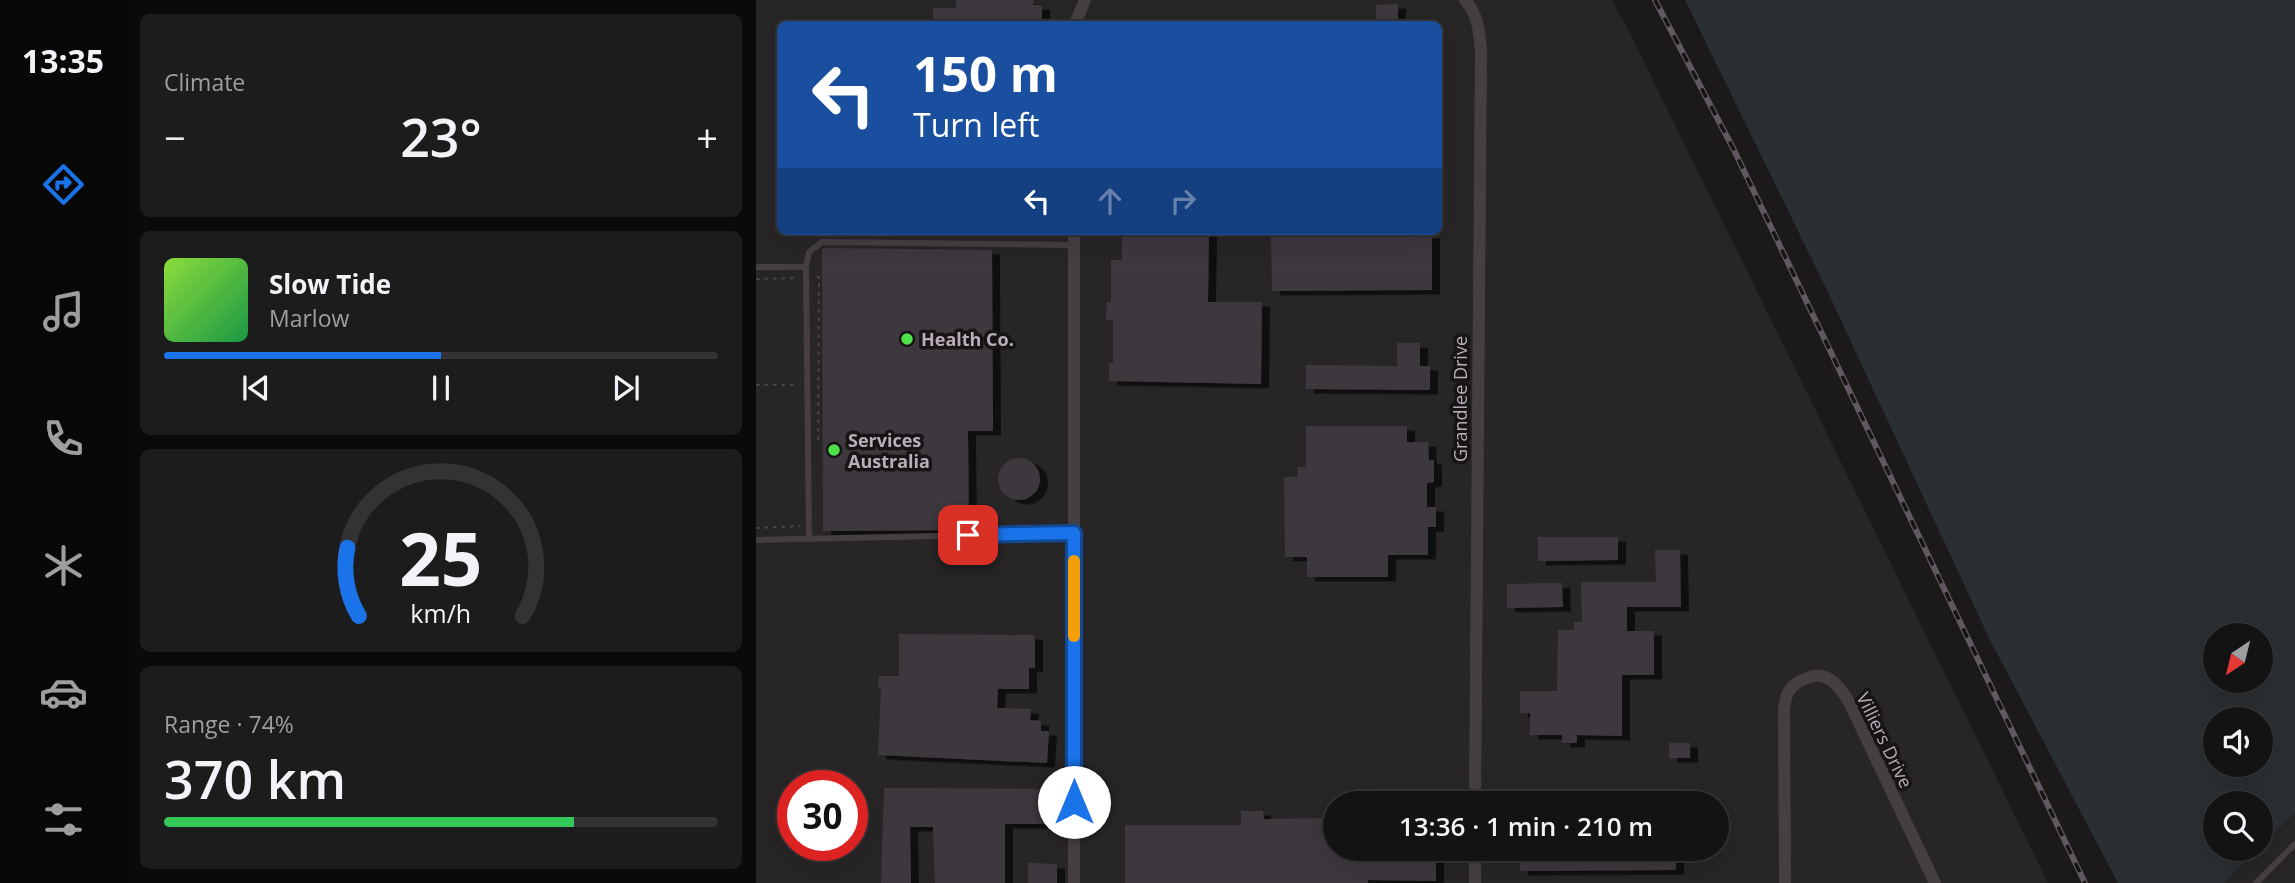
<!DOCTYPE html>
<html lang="en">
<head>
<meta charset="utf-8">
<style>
	body { margin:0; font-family:"Open Sans",sans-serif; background:#1d1c1d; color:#f1f3f6; height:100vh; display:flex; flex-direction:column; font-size:26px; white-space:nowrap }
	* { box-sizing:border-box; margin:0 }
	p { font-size:23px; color:#9d9ea0 }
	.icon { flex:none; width:38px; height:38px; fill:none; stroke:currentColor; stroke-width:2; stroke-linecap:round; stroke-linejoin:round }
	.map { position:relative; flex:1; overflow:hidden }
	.side { display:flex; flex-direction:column; gap:14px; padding:14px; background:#0b0a0b; width:630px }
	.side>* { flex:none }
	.hud { position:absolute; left:21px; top:21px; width:665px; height:214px; border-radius:10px; box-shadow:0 7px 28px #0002,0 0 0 2px #333234; background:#1a4fa0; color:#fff; overflow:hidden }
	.needle { width:46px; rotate:215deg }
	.tools { position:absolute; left:1447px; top:623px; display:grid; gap:14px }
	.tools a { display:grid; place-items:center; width:70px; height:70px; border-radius:50%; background:#141314; box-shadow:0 7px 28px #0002,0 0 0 2px #333234; font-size:35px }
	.speed { position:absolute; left:21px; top:770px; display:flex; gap:14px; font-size:35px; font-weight:700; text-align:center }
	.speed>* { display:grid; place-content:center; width:91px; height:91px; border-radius:50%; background:#141314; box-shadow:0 7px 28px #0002,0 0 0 2px #333234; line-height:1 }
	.speed .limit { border:10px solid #d22; background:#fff; color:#111 }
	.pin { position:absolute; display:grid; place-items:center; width:60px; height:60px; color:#fff; margin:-30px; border-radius:14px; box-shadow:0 4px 10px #0006 }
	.me { position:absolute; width:77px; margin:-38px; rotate:0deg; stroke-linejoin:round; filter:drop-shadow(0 0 5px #0008) }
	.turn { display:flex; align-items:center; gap:24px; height:147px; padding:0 21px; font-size:32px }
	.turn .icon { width:91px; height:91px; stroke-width:2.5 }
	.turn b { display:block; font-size:49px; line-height:60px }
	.lanes { display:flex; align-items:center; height:66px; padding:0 21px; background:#0003; justify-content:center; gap:35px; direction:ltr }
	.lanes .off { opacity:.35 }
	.big { font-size:52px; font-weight:600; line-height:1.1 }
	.side .widget { flex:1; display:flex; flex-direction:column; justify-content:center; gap:10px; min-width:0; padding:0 24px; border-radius:10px; background:#1d1c1d }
	.side .dial { align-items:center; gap:0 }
	.dial svg { height:182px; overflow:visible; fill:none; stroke:#333234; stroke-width:7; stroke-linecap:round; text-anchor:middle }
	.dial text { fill:#f1f3f6; stroke:none }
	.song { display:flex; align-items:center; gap:21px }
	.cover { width:84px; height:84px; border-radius:10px; background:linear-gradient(135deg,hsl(90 70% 55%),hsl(140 70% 35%)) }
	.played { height:7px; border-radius:4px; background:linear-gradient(90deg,#1a73e8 50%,#333234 50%) }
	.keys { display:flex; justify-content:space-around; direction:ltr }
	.heat { display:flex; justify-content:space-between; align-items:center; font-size:38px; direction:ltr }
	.charge { height:10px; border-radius:5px; background:linear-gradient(90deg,#34c759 74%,#333234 0) }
	.trip { position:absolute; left:567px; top:791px; width:406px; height:70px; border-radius:35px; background:#141314; box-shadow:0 7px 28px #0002,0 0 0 2px #333234; font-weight:600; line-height:70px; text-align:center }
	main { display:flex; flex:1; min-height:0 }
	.menu { display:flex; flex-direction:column; width:126px; justify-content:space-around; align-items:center; background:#080808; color:#9d9ea0 }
	.menu .icon { width:49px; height:49px }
	.menu .active { color:#1a73e8 }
	.menu b { font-size:32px; color:#f1f3f6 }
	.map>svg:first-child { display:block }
	.built { fill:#282527; fill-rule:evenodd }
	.green { fill:#292f32; fill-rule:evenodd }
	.building { fill:#3d393c; filter:url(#shadow) }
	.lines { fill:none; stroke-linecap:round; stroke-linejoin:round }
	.path { stroke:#4c444b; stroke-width:2; stroke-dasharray:3.5 5; stroke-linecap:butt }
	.service { stroke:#453f44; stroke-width:6 }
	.minor { stroke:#453f44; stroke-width:12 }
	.rail-casing { stroke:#605960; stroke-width:6 }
	.rail { stroke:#161415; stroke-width:3.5; stroke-dasharray:10; stroke-linecap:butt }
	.route-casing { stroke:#114b97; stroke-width:18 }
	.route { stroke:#1a73e8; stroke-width:12 }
	.slow { stroke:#f59e0b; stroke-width:12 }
	.poi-dot { fill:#4ee24a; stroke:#161415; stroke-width:2.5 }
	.labels { text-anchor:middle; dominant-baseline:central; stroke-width:7; stroke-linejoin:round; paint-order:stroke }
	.poi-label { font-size:18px; font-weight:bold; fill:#b9adb9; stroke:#161415; text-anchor:start }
	.street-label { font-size:18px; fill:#b9adb9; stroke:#161415 }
</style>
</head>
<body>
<main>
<nav class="menu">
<b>13:35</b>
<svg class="icon active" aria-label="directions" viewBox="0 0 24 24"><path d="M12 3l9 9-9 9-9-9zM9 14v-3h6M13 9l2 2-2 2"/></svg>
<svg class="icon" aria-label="music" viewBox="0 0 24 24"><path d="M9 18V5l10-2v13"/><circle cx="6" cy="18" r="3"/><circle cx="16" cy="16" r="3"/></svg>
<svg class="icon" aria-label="phone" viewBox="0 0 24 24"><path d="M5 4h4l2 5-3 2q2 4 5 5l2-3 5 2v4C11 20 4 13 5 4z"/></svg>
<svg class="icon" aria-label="climate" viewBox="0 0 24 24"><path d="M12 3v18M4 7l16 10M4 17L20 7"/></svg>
<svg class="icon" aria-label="car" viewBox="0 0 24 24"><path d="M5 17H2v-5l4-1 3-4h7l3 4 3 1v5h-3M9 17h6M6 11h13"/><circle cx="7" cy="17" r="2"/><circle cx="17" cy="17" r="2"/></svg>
<svg class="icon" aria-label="filters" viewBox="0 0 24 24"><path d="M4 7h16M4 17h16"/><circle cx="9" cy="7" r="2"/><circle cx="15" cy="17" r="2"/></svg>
</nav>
<section class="side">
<div class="widget"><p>Climate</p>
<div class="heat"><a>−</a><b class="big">23°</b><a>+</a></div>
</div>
<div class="widget">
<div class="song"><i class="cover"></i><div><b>Slow Tide</b><p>Marlow</p></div></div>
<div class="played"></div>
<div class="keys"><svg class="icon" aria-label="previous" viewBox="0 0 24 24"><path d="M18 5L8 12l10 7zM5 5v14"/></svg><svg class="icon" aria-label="pause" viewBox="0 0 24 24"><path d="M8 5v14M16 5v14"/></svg><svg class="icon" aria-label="next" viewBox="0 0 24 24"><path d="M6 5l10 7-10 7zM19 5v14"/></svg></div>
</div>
<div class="widget dial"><svg viewBox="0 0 100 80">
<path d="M14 69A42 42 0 1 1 86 69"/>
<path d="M14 69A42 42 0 0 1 9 39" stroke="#1a73e8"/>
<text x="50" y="56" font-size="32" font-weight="700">25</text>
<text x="50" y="72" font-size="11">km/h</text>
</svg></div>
<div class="widget"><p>Range · 74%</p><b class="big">370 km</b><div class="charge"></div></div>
</section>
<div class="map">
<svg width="1539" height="883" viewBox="0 0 1539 883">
	<defs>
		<filter id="shadow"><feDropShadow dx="8" dy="4.5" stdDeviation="0" flood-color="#0009"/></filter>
	</defs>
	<rect width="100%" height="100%" fill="#1b191a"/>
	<path class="built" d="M0,0H855L868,21L1292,883H0ZM24,24H682V231H24ZM37,786H96V845H37ZM579,803H961V849H579Z
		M1539,813V883H1468L1505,849Z"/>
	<path class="green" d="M929,0H1539V813L1505,847V803H1460V849H1503L1468,883H1362L1233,638L1068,284ZM1505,635V681H1460V635ZM1460,719H1505V765H1460Z"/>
	<path class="building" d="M200,0H277V5H286V24H200V19H177V8H200Z
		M642,4V24H620V5Z
		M366,231H453L452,302H506L505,384L353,381V363H357V320H350L351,302H355V260H366Z
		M515,234H676V290L516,291Z
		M68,248L236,250L237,431H212L213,530L67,531L66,249Z
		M641,343H664V366H674V390L550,389V365L641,366Z
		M550,426H651V442H672L673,460H678V482L671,483V507H680V527H672V555H632V577H551V557H529L528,477H542V467H550Z
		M242 479a21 21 0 1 1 42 0a21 21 0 1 1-42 0Z
		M782,537H862V560L782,561Z
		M899,550H924L925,607H871V631H898V675H866V736L821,735V743H806V735H774V713H764V691H801L802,630H818V622H826L825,582H900Z
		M806,583L807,607L751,608V584Z
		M143,634L279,635V668H273V689H242L241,708L275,709L274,720L285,721V731H293L291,763L122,755L125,688H122L123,676H143Z
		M913,743H934V758H913Z
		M128,788L292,789L291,824H249V883H179L177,827H154L155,883H125Z
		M485,811H507L508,819L579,818V849H612V856L680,857V881L612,880V883H369V825H485Z
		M764,849H920V870L764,871Z
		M272,863L301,864V883H272Z"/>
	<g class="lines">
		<path class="path" d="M61,277H63L62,444
			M0,279L41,278
			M0,385H41
			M0,528L44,526"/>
		<path class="service" d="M0,267H50
			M53,537L50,267L53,252L66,242L318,245
			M0,540L318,533
			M1500,883L1539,844"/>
		<path class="minor" d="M709,0C722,15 723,30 725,50L719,803
			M319,24L329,0
			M719,849V883
			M318,883V231
			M1029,883L1028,708C1029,703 1030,695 1033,691C1039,681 1058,673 1069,677C1080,681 1087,693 1093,702L1179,883"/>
		<defs>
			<path id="rail" d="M899,0L978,150L1329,883"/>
		</defs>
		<use href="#rail" class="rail-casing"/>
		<use href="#rail" class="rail"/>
	</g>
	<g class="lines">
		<defs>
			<path id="route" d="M212,535L318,533V802"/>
		</defs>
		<use href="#route" class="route-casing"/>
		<use href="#route" class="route"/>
		<path class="slow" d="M318,636V561"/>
	</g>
	<g class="poi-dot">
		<circle cx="151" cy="339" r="7"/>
		<circle cx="78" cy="450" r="7"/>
	</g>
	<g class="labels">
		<g class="poi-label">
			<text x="165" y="339">Health Co.</text>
			<text x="92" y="440">Services<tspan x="92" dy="21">Australia</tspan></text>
		</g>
		<g class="street-label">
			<text transform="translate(704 399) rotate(-90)">Grandlee Drive</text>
			<text transform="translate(1129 740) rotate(64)">Villiers Drive</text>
		</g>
	</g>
</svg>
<div class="tools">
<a><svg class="needle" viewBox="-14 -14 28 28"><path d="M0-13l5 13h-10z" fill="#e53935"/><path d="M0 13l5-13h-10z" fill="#9d9ea0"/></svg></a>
<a><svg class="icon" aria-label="sound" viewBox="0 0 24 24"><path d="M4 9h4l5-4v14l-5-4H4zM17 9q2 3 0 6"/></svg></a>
<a><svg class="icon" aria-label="search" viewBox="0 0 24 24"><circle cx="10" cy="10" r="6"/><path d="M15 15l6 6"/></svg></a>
</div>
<div class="speed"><div class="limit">30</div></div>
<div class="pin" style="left:212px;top:535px;background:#d93025"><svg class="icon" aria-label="arrive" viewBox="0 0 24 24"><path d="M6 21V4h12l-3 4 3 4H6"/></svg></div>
<svg class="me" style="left:318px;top:802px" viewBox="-20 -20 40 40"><circle r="19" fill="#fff"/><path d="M0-13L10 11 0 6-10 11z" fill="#1a73e8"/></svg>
<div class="trip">13:36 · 1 min · 210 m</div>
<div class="hud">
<div class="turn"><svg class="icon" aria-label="left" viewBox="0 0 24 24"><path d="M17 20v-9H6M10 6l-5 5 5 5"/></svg><div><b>150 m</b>Turn left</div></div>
<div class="lanes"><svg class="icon" aria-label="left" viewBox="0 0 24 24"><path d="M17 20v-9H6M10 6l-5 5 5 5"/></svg><svg class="icon off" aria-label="ahead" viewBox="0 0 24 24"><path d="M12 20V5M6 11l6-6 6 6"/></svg><svg class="icon off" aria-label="right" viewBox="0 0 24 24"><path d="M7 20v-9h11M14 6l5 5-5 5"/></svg></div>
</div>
</div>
</main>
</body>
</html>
